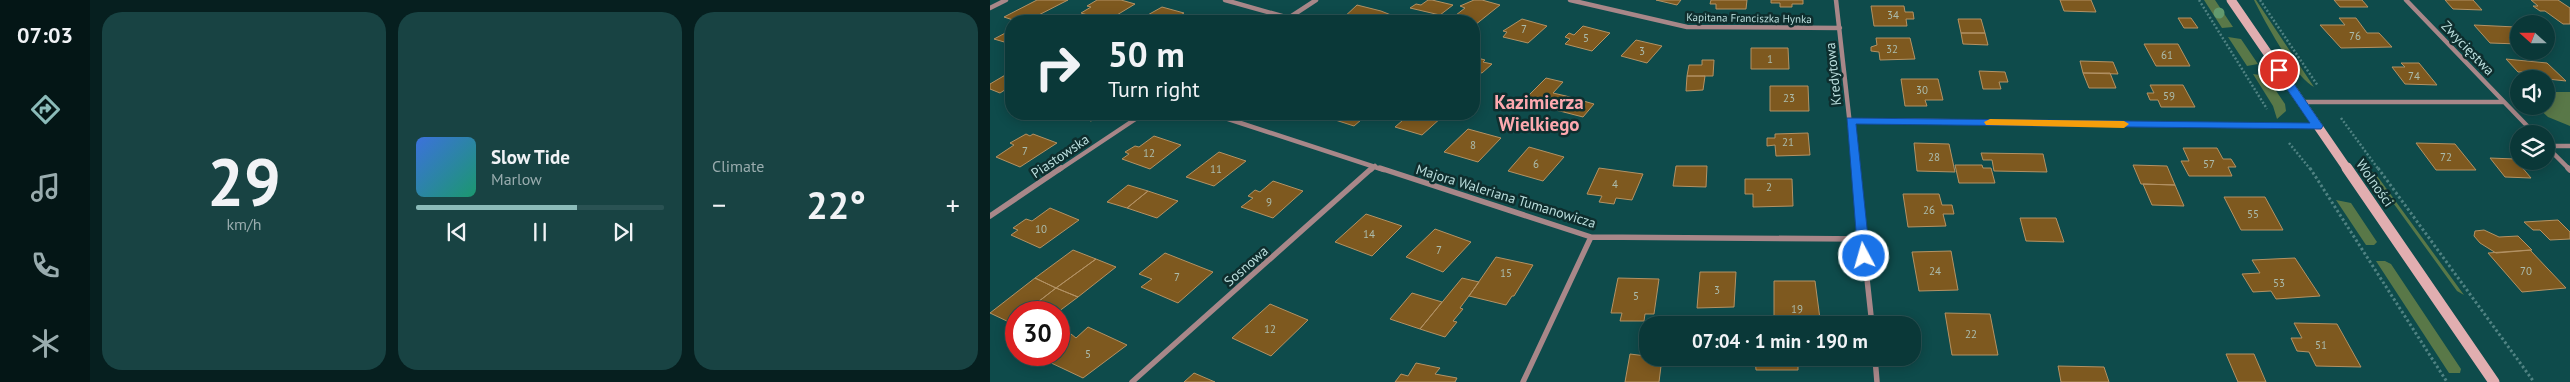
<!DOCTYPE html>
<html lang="en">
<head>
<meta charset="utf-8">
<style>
	body { margin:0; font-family:"PT Sans",sans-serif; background:#184343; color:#f1f3f6; height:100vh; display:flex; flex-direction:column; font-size:19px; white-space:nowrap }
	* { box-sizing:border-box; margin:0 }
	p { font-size:16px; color:#99acae }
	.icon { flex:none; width:28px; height:28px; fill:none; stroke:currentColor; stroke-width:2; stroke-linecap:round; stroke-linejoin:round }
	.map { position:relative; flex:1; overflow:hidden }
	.details { display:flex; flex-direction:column; gap:12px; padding:12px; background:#061f1f; width:900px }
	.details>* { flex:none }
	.top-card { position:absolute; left:15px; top:15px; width:475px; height:105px; border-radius:20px; box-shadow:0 2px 12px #0003,0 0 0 1px #2a5253; background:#0a3838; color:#f1f3f6; overflow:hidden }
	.needle { width:32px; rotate:291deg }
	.buttons { position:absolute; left:1520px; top:15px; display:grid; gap:10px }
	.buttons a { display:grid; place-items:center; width:45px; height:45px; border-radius:50%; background:#0a3838; box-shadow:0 2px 12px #0003,0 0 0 1px #2a5253; font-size:25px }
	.speed { position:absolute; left:15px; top:301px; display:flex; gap:10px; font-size:25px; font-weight:700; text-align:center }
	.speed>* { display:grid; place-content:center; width:65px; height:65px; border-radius:50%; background:#0a3838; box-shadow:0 2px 12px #0003,0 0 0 1px #2a5253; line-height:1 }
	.speed .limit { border:8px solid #d22; background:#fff; color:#111 }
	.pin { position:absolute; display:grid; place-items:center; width:42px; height:42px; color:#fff; margin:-21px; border:2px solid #fff; border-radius:50%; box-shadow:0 1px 5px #0007 }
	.me { position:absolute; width:55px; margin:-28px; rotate:354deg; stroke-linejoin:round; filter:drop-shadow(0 0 4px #0008) }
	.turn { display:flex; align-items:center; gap:18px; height:105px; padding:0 20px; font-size:22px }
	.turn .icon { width:65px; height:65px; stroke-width:2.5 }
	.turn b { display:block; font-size:35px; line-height:42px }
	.big { font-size:38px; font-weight:700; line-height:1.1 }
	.details .widget { flex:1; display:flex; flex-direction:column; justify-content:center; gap:8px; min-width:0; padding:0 18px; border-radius:20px; background:#184343 }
	.details .dial { align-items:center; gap:0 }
	.dial b { font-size:65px; line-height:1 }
	.song { display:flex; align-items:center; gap:15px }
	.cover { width:60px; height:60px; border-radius:8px; background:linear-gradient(135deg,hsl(220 70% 55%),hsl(160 70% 35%)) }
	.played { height:5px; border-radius:2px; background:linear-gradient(90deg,#8bbbb9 65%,#2a5253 65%) }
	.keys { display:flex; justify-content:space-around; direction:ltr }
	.heat { display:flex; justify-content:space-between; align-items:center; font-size:28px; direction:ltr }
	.details .tiles { flex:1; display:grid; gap:12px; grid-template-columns:repeat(3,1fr) }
	.trip { position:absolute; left:649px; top:316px; width:282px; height:50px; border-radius:20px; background:#0a3838; box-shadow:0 2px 12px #0003,0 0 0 1px #2a5253; font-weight:700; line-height:50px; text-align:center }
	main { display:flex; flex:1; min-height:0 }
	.tab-bar { display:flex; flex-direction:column; width:90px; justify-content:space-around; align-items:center; background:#041616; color:#99acae }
	.tab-bar .icon { width:35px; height:35px }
	.tab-bar .on { color:#8bbbb9 }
	.tab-bar b { font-size:22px; color:#f1f3f6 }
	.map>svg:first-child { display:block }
	.green { fill:#597848 }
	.building { fill:#7e591f; stroke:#b39264 }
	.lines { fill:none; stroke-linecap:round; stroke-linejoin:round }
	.path-far1 { stroke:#508383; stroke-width:2.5; stroke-dasharray:2 2; stroke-linecap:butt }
	.path { stroke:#508383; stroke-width:3; stroke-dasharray:2.5 2.5; stroke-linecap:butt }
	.street-far1 { stroke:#a88789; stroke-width:4.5 }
	.street { stroke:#a88789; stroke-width:5.5 }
	.secondary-far1 { stroke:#e1aeb0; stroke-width:9 }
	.secondary { stroke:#e1aeb0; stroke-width:11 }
	.tree { fill:#629a6e }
	.route { fill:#1a73e8; stroke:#114b97 }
	.slow { fill:#f59e0b }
	.labels { text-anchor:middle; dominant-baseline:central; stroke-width:5; stroke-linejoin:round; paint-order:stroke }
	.number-label { font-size:11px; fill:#abbcad }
	.far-street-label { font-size:11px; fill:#badddc; stroke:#0e2e2e }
	.street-label { font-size:14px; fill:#badddc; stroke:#0e2e2e }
	.district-label { font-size:19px; font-weight:bold; fill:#fea9af; stroke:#0e2e2e }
</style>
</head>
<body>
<main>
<nav class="tab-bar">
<b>07:03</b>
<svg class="icon on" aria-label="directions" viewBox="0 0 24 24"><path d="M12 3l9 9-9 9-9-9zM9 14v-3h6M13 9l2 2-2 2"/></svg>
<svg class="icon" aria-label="music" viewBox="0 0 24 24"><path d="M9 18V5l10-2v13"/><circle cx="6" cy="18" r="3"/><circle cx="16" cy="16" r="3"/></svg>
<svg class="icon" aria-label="phone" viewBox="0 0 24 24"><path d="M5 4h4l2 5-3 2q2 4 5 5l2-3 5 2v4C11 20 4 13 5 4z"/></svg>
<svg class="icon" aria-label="climate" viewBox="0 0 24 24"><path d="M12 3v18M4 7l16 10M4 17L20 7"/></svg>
</nav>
<section class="details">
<div class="tiles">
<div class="widget dial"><b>29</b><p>km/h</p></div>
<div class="widget">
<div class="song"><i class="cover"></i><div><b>Slow Tide</b><p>Marlow</p></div></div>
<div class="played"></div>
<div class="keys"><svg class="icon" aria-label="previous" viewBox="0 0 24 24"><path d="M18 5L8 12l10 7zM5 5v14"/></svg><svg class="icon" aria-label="pause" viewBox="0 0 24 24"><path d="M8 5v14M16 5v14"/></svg><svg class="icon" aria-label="next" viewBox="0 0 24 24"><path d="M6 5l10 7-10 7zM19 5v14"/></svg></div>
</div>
<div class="widget"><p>Climate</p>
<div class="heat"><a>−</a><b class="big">22°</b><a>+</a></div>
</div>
</div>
</section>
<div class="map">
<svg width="1580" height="382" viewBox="0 0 1580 382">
	<rect width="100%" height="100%" fill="#0e4b4b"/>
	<path class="green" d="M1214,0H1225L1243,27L1232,28Z
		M1264,0H1266L1324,87C1304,76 1275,22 1264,0Z
		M1238,37L1251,39L1268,64L1257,66Z
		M1263,74L1276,76L1295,104L1296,111L1287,119L1283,106Z
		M1556,92H1580V126L1558,117L1546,106H1556Z
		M1380,171L1385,173L1474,295L1467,291Z
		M1346,200L1361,203L1387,242L1384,245H1376Z
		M1386,261H1395L1401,264L1471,369L1470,373H1459Z"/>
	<path class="building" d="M47,0H78L37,21H26L14,17Z
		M107,0H131L145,4L117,21L91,13L101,7L97,6Z
		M438,0H442L463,5L450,15L420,8L426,4L431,5Z
		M484,0H492L510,5L485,25L484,21L468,20L472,16L466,15L475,8L470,6Z
		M666,0H691L687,5Z
		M721,0H757L756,9H726V4H720Z
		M781,0H813V4H802V7H790V3H781Z
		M1070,0H1101L1106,12L1074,11Z
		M1344,0H1372L1378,7H1350Z
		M1455,0H1483L1492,10L1463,9Z
		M1541,0H1568L1580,8V24H1573L1555,11H1550L1543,6H1548Z
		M367,5L391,11L401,15L394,21H345L352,19Z
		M881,6H914L915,12H923L924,19H916L917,26H884Z
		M172,7L194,13L180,21H147Z
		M1188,18H1201L1208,28H1194Z
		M1349,18H1366L1377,33H1389L1402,47L1351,48L1330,25H1355Z
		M532,19L557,26L538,43L513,37L517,32L513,31Z
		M968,19H991L995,33H971Z
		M1484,25L1526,27L1529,30V44L1500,43Z
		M593,26L620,33L602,51L575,44L580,39L575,37L579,33L584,35Z
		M21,30V44L4,39Z
		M971,33H995L998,45L973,44Z
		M886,38H920L925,59L890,60L889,52L881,51V47L887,45Z
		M646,40L672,46L657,63L631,56Z
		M1154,44H1188L1200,66H1166Z
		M761,48H798L799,69H761Z
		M484,57L495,60L493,62L502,64L492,73L484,71Z
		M1516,59L1557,63L1576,81L1539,77L1534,72H1528Z
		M712,60H724L723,76H697L699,65H712Z
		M1090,61L1123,62L1128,74L1093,73Z
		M1411,63H1429L1447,85L1415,84L1402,67H1415Z
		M989,71L1015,72L1018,82H1009L1011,89H993Z
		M1093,73H1120L1126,88H1099Z
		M17,74L21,76V86L10,93L0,89V84Z
		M697,76H715L713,90L696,91Z
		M556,78L573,82L563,93L576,96L562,109L533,101Z
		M911,79H948L953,100H935L937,106H915Z
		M1160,85H1193L1205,107H1171L1168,100H1160L1157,93H1164Z
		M780,86H818L819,111H780Z
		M576,96L604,104L593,117L562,109Z
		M81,114H112L101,121Z
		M340,114H378L364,126L336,117Z
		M420,114H440L452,117L432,135L405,127Z
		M478,129L511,138L488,162L454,152Z
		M818,133L820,155L786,156L785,145L777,146V138H785V134Z
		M36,134L40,136L43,134L67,143L30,167L6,157L24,145L20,143Z
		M164,136L191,145L160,169L132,159L139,154L135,152L145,146L149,147Z
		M924,143L959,144L965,172L927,171Z
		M1426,143L1465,144L1486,170H1446Z
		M539,147L574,157L553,181L518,171Z
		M1193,148H1227L1233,159H1241L1246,167H1238L1242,176H1199L1191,161H1199Z
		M229,152L256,161L224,186L196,177Z
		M991,153L1053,154L1057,172L1004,171L1002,160H993Z
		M1500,158L1525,159L1541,178L1515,177Z
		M965,165H992L993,168H1001L1005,183H969Z
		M1143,165L1177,166L1185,185L1151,184Z
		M686,166H717L716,187L683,186Z
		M609,168L653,174L642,200L626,198L624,204L609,202L612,196L597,194Z
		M755,179H802L803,206L763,207V194H755Z
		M283,181L313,191L283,218L251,207L263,198L258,196L265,190L270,192Z
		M1153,184L1185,185L1194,206L1162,205Z
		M138,185L158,191L137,208L117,202Z
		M158,191L188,201L167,218L137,208Z
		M913,194H949L952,205H962L964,214H953L956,226L918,227Z
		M1234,197H1275L1293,230H1251Z
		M60,208L89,220L50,248L21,235L28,230L23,228L36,219L42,221Z
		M376,214L412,226L382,256L345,242Z
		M1030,218H1066L1074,242L1036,241Z
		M1568,220L1580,232V239L1560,240L1550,230H1543L1534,222Z
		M445,229L481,242L453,272L416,257Z
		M1494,230L1509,237L1528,236L1542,250L1506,253L1490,243L1484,236L1485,231Z
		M83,250L106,259L66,288L45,278Z
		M1540,250L1576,288L1532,292L1498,253Z
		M961,251L968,290L929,291L922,252Z
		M175,253L223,272L188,303L151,287L162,279L149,274Z
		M506,257L543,265L524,296H522L516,305L479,296Z
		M1305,258L1330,296L1286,299L1281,291L1263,292L1252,274L1270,273L1262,260Z
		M106,259L126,267L88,297L66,288Z
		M710,272H746L744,307L707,308Z
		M45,278L66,288L35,312H26V319L21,323L0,313Z
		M472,278L489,282L470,308L473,309L463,321L467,322L455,337L430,329Z
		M628,278L669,279L664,314H655L654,321H630L632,313H621Z
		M784,281H825L830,319H784Z
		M66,288L88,297L68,312H35Z
		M422,293L452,302L430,329L400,319Z
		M280,304L318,320L281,356L242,338Z
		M955,313L1000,314L1008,355H962Z
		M1304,323L1347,324L1371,367L1326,366L1319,352L1307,351L1301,338H1312Z
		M98,327L137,345L93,378L57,361L69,355L73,349L69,346V342L81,334L86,338Z
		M640,354L672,358L669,382H635Z
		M1236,354H1264L1276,382H1248Z
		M765,358H808V370H766Z
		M426,363L450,368L445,374L467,378L465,382H405L411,374L418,376Z
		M1068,366L1114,367L1119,382H1071Z
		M204,373L225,382H194Z"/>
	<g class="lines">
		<path class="path-far1" d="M1209,0L1277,109
			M1270,0L1328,86
			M1351,118L1389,170
			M1299,143L1321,170"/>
		<path class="path" d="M1320,168L1457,382
			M1388,168L1544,382"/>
		<path class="street-far1" d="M235,0L299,18
			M580,0L697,27L850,28
			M846,0L865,170
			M1416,0L1545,134
			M0,8L16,0
			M294,21L326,0
			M1311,102H1514
			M223,114L394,170
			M860,120L1327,126
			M1556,146L1580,170
			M1556,146H1580
			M69,170L153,114
			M381,170L385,166"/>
		<path class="street" d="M390,168L601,237L873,239
			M865,168L882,325
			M1578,168L1580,170
			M0,216L71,168
			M885,358L887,382
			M142,382L382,168
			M533,382L601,237"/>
		<path class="secondary-far1" d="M1241,0L1358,170"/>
		<path class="secondary" d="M1357,168L1504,382"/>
	</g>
	<circle class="tree" cx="1229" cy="13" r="5.5"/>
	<path class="route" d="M1286,68H1293L1333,126L1331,129L866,124L880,256L874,260L868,256L857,118L1320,123L1284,70Z"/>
	<path class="slow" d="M1000,119L1134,121L1139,124L1134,128L996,125L994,122Z"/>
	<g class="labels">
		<g class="number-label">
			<text x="903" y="15">34</text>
			<text x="534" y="29">7</text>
			<text x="1365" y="36">76</text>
			<text x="596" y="38">5</text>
			<text x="902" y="49">32</text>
			<text x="652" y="51">3</text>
			<text x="1177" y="55">61</text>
			<text x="780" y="59">1</text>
			<text x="1424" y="76">74</text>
			<text x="932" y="90">30</text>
			<text x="1179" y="96">59</text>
			<text x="799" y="98">23</text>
			<text x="798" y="142">21</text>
			<text x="483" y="145">8</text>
			<text x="35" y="151">7</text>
			<text x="159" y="153">12</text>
			<text x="944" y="157">28</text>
			<text x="1456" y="157">72</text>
			<text x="546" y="164">6</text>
			<text x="1219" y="164">57</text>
			<text x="226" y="169">11</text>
			<text x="625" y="184">4</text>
			<text x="779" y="187">2</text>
			<text x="279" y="202">9</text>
			<text x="939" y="210">26</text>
			<text x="1263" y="214">55</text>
			<text x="51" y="229">10</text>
			<text x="379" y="234">14</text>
			<text x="449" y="250">7</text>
			<text x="945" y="271">24</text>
			<text x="1536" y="271">70</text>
			<text x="516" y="273">15</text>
			<text x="187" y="277">7</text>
			<text x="1289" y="283">53</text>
			<text x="727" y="290">3</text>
			<text x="646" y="296">5</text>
			<text x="807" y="309">19</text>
			<text x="280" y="329">12</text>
			<text x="981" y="334">22</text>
			<text x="1331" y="345">51</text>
			<text x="98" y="354">5</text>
		</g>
		<g class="far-street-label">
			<text transform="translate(759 18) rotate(1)">Kapitana Franciszka Hynka</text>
		</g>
		<g class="street-label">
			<text transform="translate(1478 48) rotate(46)">Zwycięstwa</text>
			<text transform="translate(843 74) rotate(-96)">Kredytowa</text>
			<text transform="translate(70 156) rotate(-34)">Piastowska</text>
			<text transform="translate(1385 183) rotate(55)">Wolności</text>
			<text transform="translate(516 196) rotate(17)">Majora Waleriana Tumanowicza</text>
			<text transform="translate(256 266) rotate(-41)">Sosnowa</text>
		</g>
		<g class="district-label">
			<text x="549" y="102">Kazimierza<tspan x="549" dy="22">Wielkiego</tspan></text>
		</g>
	</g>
</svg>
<div class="buttons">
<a><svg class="needle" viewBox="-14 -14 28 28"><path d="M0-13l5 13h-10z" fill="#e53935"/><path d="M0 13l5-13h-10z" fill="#99acae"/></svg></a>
<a><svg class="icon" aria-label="sound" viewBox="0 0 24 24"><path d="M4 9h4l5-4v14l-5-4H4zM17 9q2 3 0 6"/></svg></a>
<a><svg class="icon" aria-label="layers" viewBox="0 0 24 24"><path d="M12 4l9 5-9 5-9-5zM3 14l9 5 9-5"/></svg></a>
</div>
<div class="speed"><div class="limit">30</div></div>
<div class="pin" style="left:1289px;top:70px;background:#d93025"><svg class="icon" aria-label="arrive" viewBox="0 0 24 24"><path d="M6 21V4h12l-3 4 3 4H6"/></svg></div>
<svg class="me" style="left:874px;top:256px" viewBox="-20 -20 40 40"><circle r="17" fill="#1a73e8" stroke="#fff" stroke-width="3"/><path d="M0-11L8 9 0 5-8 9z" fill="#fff"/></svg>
<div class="trip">07:04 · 1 min · 190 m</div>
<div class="top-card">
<div class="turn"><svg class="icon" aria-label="right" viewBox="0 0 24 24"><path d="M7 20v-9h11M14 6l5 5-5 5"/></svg><div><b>50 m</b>Turn right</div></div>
</div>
</div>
</main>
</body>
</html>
